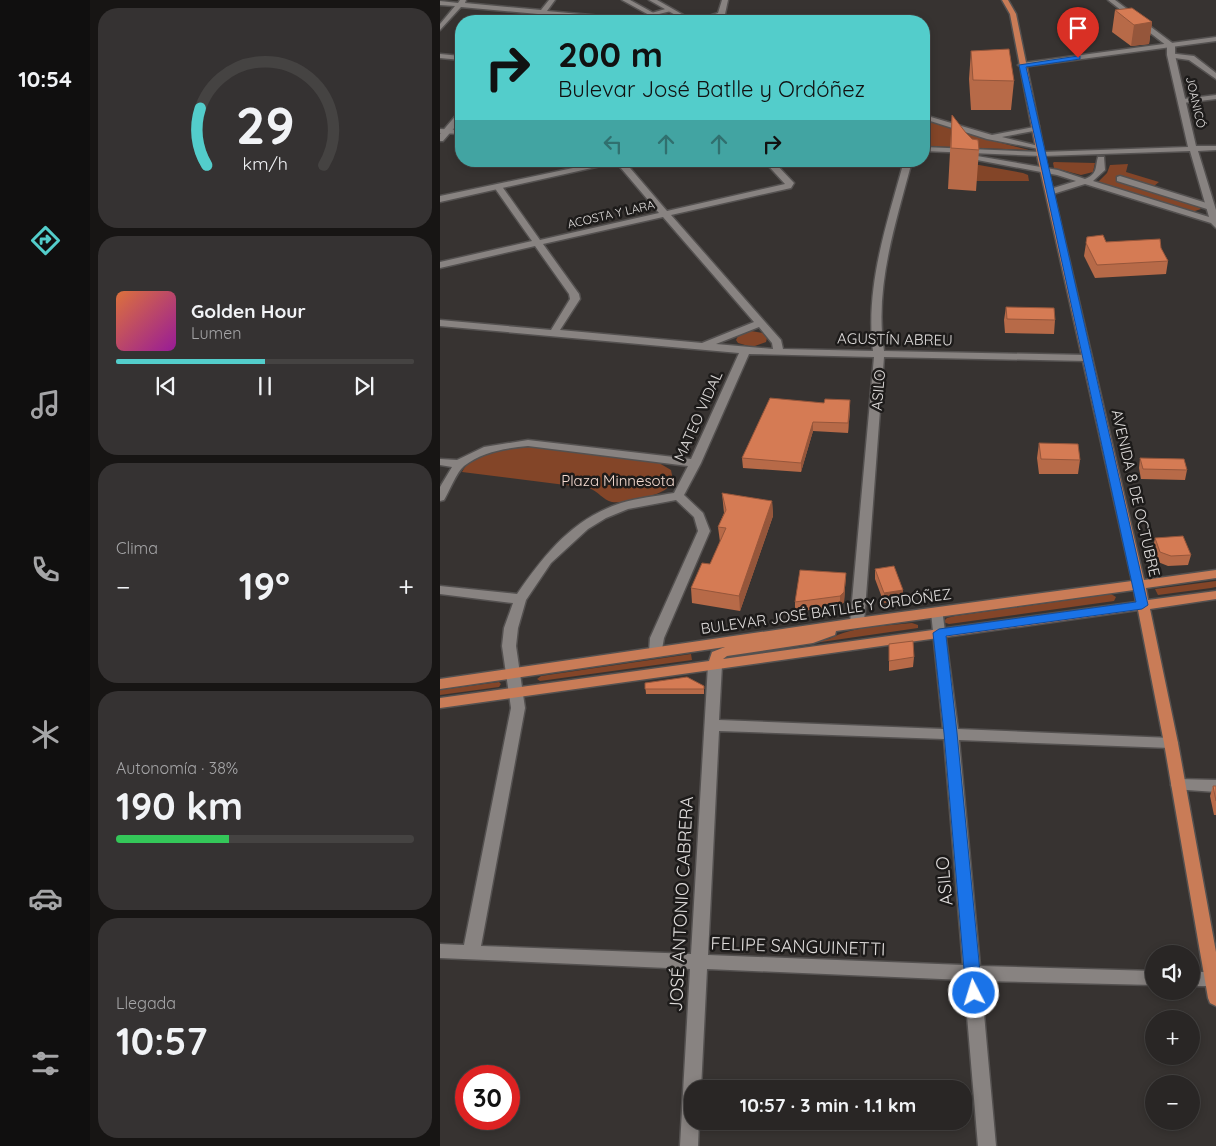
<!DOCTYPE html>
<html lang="es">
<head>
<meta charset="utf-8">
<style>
	body { margin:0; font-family:Quicksand,sans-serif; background:#353232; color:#f1f3f6; height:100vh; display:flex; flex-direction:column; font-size:19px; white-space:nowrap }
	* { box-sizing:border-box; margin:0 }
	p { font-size:16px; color:#a5a5a7 }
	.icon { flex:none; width:28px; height:28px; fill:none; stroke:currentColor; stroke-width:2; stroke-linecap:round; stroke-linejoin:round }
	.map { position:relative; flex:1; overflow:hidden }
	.panel { display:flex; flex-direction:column; gap:8px; padding:8px; background:#171514; width:350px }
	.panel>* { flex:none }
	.guide { position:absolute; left:15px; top:15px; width:475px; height:152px; border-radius:20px; box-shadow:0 2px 8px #0003,0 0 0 1px #454342; background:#53cdcb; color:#111; overflow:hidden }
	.fabs { position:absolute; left:705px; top:945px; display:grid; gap:10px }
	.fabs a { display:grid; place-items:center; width:55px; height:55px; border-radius:50%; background:#292625; box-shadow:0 2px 8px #0003,0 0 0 1px #454342; font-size:25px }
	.speed { position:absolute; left:15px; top:1065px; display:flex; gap:10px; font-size:25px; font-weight:700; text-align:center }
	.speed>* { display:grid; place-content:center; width:65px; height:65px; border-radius:50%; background:#292625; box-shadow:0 2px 8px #0003,0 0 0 1px #454342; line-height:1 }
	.speed .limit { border:8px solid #d22; background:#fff; color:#111 }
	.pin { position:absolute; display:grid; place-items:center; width:42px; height:42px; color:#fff; margin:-51px -21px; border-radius:50% 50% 50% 0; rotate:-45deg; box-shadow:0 0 5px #0007 }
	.pin .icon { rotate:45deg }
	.me { position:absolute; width:55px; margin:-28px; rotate:355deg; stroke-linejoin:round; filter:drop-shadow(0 0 4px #0008) }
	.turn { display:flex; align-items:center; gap:18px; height:105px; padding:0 20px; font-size:22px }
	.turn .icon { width:65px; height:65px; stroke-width:2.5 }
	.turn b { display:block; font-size:35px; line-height:42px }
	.lanes { display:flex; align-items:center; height:48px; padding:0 20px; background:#0003; justify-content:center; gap:25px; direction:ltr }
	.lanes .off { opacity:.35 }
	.big { font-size:38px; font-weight:800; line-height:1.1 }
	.panel .widget { flex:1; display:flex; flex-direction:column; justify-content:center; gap:8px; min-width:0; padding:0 18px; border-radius:20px; background:#353232 }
	.panel .dial { align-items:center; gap:0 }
	.dial svg { height:130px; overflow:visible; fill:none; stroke:#454342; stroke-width:7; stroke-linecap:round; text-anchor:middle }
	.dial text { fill:#f1f3f6; stroke:none }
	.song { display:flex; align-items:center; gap:15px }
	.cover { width:60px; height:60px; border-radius:8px; background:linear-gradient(135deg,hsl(20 70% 55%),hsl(300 70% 35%)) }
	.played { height:5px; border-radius:2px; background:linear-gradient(90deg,#53cdcb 50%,#454342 50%) }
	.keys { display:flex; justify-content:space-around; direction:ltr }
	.heat { display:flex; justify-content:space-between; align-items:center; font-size:28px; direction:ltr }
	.charge { height:8px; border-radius:4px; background:linear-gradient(90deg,#34c759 38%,#454342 0) }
	.trip { position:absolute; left:244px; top:1080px; width:288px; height:50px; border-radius:20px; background:#292625; box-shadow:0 2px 8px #0003,0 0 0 1px #454342; font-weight:800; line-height:50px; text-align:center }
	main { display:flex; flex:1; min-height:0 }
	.tabs { display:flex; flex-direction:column; width:90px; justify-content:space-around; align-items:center; background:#100f0f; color:#a5a5a7 }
	.tabs .icon { width:35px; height:35px }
	.tabs .on { color:#53cdcb }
	.tabs b { font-size:22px; color:#f1f3f6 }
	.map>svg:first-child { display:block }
	.green { fill:#834528 }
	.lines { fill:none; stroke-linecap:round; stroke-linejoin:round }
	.street-casing { stroke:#545150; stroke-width:3 }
	.secondary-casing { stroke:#545150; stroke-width:3 }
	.primary-casing { stroke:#545150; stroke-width:3 }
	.street { fill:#888381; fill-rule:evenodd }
	.secondary { fill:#888381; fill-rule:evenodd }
	.primary { fill:#c97c57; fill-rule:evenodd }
	.wall { fill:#b76a48 }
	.shaded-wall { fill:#95563b }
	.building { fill:#d57b54; stroke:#95563b }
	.route { fill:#1a73e8; stroke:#114b97 }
	.labels { text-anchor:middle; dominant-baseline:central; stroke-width:5; stroke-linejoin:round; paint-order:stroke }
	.far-street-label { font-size:12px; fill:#e0dddc; stroke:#1d1b1a }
	.street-label { font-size:15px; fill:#e0dddc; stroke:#1d1b1a }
	.park-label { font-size:15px; fill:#f5dcd2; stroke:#1d1b1a }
	.near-street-label { font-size:18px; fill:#e0dddc; stroke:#1d1b1a }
</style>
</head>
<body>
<main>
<nav class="tabs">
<b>10:54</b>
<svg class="icon on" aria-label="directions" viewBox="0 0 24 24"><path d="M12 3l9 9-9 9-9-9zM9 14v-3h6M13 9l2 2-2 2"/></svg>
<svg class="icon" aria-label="music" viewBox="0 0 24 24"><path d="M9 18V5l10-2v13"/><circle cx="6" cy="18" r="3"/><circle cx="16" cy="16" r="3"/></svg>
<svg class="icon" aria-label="phone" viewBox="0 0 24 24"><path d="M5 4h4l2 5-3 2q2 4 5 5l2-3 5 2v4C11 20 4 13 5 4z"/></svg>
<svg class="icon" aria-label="climate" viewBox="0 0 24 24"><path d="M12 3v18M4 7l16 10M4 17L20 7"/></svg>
<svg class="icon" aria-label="car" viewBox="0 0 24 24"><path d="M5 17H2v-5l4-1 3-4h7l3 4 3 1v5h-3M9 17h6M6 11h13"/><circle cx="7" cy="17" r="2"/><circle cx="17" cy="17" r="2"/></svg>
<svg class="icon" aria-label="filters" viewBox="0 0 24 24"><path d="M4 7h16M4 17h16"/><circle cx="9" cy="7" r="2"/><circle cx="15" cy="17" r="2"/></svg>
</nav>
<section class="panel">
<div class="widget dial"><svg viewBox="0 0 100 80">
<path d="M14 69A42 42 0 1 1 86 69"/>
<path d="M14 69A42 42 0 0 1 10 34" stroke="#53cdcb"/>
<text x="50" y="56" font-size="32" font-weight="700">29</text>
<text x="50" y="72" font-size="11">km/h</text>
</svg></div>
<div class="widget">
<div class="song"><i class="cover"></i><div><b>Golden Hour</b><p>Lumen</p></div></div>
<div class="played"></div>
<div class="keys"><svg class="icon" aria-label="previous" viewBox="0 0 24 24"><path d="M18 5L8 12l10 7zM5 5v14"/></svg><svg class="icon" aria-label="pause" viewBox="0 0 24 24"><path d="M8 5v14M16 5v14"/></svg><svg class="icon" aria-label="next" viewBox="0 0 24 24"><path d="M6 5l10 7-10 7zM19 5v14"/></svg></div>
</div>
<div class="widget"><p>Clima</p>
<div class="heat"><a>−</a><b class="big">19°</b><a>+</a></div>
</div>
<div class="widget"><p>Autonomía · 38%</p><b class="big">190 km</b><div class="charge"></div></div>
<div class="widget"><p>Llegada</p><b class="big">10:57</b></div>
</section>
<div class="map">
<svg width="776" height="1146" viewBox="0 0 776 1146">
	<rect width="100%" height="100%" fill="#373331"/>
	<path class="green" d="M484,120L546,139L589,150L484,146Z
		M613,163L614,162L655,163L653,172L641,175L614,168Z
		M521,164L539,165L583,173L588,175L589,181H535Z
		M688,164L686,172L719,182L714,186L682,176L677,180L758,206L761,209L752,212L658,182L667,173L670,165Z
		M311,331L323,333L327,338L326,342L312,347L298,343L296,340L299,334Z
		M90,447L219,463L231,470L233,480C231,483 229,487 226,489C218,496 182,504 172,502C163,500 158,491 149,488L22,472C34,449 67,448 90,447Z
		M776,581V587L771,588L718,595L715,589Z
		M671,594L676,597L674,601L509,624L503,622L507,618L515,616Z
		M472,623L478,625V628L291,655L290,653L389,639C413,626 445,626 472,623Z
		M251,654L252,660L100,681L97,679L101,676Z
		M59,682L61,684L59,687L0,695V690Z"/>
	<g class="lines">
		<defs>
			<path id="street" d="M20,0H26L25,3L101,10L109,0H115L107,11L194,19L197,21H175L104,15L99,21H93L98,14L21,7L0,30V24L15,6L0,5V1L18,3Z
				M282,0H288L285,14L286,16L285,21H279V18L272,21H254L278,13Z
				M229,8L231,9V11L211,16L208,14Z
				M776,37V41L582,67L578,65L582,63Z
				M728,53L754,56L776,73V79L749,60L728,57Z
				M0,54L21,56V60L0,58Z
				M776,95V99L743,103L739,101L743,99Z
				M18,113H21V120L3,141H0V134Z
				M175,161H184L227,211L345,184L324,161H333L354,183L351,188L231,215L341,340L343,349L433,351C425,286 447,223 464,161H472C456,223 434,286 444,351L647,355L652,358L647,361L444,357L424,623L422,626H412L410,623L434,357L309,354L261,463L244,495L263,513L270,531L224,638L221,655H211L209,652L210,638L258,531L254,517L236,500L188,509L166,518L148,529L111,563L86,600L78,628L76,646L85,708L41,946L251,954L268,665L270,662H280L282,665L279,720L503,729L491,612L492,609H502L518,729L731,738L736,739L738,743L736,747L731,748L519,740L540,966L714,971V985L541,981L556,1146H538L524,980L267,969L261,1089H252V1121H259L258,1146H240L250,969L0,958V944L24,945L71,708L62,646L64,628L73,603L0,594V586L77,594C105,554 132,519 181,503C198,498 216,496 234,493L248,466L88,446C66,448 42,452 24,466C16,473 10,490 4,500L0,501V487L12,467L0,465V459L17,460L44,447L88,440L251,459L299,353L0,326V320L111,330L130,299L129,294L95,246L0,268V262L92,241L54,187L58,184L61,185L100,240L219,213ZM223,217L314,322L262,343L120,330L140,299L139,294L103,244ZM319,327L332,343L333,349L276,344ZM279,731L504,739L523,965L268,955Z
				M680,176L773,205L774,207L767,209L677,181V177Z
				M738,779L776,780V792L733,789L731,785L733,781Z
				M751,972H776V986H751Z"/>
			<path id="secondary" d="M182,0H190L228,21H220Z
				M209,0H217L254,21H246Z
				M668,0H675L735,45V55L756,146H776V150L758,151L776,210V228L771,223L645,184L613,194H607V190L636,181L617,175L537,160L533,158L537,156L618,170L645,179C658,174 655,167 658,157H664L665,170L653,181L769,217L750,151L602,156L484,151V147L602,152L748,147L727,55V46Z
				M484,115L552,135L599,126V130L562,137L603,147L599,149L547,139L484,119Z
				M0,129L21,130V134L0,133Z
				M166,161H183L0,202V196Z"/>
			<path id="primary" d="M562,0H568L576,14L606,160L704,580L776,570V578L706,588L708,600L776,591V599L710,609L738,743L776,952V1006L770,1003L768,998L724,743L698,610L0,708V698L269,661L272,652L285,647L312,643L0,689V679L417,618L692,581L598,160L570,14ZM694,590L696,602L283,659L287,656L373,643L395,635L396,631Z"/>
		</defs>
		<use href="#street" class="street-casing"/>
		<use href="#secondary" class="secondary-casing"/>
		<use href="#primary" class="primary-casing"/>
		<use href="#street" class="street"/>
		<use href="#secondary" class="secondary"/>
		<use href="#primary" class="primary"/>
	</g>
	<path class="wall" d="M675,10L712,22L709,44L691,46L672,32Z
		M531,51L574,81L571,110H531L529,79Z
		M512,115L539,150L536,191L508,189Z
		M647,237L666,242L721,248L728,261L726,274L655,278L644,256Z
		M566,307L615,320L614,334L565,333L564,320Z
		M384,403L410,410L408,433L373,431L361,472L303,468L302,458Z
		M599,443L640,460L638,474H599L597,458Z
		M700,458L747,470L745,480L701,479L699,468Z
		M282,493L332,501L333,516L300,611L252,603L251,588L270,564L280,542L278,527L284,513Z
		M715,538L751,555L748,565L728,566L718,562L713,548Z
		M435,569L463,590V600L444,603L435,579Z
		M406,573L404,602L400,606L355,612V602Z
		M449,644L474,657L473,667L449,671Z
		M205,683L264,686V694H206Z
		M773,786H776V815H774L770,796Z"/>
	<path class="shaded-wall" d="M712,22L709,44L691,46L694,25Z
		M410,400V410L408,433V423Z
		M373,422V431L361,472V463Z
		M332,501L333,516L300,611L299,596Z
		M406,573L404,602L400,606V596Z
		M463,590V600L444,603V593Z"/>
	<path class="building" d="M692,8L712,22L694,25L675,10Z
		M569,49L574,81L533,80L531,51Z
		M512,115L526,133L532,139L538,140L539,150L511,148Z
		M663,235L666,242L720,239L721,248L728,261L657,265L646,243L647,237Z
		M566,307L614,308L615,320L567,319Z
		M330,398L384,403L385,399L410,400L408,423L373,422L361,463L302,458Z
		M599,443L638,444L640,460L601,459Z
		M700,458L744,459L747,470L703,469Z
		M282,493L332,501L299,596L251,588L262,563L270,564L286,528L278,527L286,510Z
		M743,536L751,555L731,556L720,552L715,538Z
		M454,566L463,590L444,593L435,569Z
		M360,570L406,573L404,592L400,596L355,602Z
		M473,641L474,657L449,661V644Z
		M247,677L264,686V689H205V683Z
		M773,786H776V801Z"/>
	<path class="route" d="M638,56H640V59L586,67L708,605L702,609L506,636L517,733L542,993L539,997L534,999L529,997L526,993L504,733L493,633L499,629L696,602L579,65Z"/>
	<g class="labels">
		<g class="far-street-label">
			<text transform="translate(756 102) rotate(77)">JOANICÓ</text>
			<text transform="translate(171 214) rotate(-13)">ACOSTA Y LARA</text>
		</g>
		<g class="street-label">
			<text transform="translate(455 339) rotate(1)">AGUSTÍN ABREU</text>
			<text transform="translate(438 390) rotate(-85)">ASILO</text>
			<text transform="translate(258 416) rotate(-66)">MATEO VIDAL</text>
			<text transform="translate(696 493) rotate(77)">AVENIDA 8 DE OCTUBRE</text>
			<text transform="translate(386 611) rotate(-8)">BULEVAR JOSÉ BATLLE Y ORDÓÑEZ</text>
		</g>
		<g class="park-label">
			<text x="178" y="480">Plaza Minnesota</text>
		</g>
		<g class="near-street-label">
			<text transform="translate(504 881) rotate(-95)">ASILO</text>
			<text transform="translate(241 904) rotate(-87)">JOSÉ ANTONIO CABRERA</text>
			<text transform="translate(358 946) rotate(2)">FELIPE SANGUINETTI</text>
		</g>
	</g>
</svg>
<div class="fabs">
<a><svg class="icon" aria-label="sound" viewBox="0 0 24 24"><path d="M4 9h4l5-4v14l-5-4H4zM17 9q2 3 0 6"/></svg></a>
<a>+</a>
<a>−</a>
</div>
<div class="speed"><div class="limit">30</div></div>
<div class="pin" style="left:638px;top:58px;background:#d93025"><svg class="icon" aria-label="arrive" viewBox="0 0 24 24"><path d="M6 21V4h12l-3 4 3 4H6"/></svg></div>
<svg class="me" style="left:534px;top:993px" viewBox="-20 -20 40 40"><circle r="17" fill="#1a73e8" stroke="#fff" stroke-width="3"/><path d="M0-11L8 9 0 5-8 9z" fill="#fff"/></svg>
<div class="trip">10:57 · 3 min · 1.1 km</div>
<div class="guide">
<div class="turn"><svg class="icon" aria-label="right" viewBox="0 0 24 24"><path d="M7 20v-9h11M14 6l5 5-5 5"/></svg><div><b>200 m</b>Bulevar José Batlle y Ordóñez</div></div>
<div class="lanes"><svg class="icon off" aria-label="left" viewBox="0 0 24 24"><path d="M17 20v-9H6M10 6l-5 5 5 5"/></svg><svg class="icon off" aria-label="ahead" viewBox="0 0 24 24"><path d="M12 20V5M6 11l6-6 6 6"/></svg><svg class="icon off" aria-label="ahead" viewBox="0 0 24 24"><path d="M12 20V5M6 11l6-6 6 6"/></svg><svg class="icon" aria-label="right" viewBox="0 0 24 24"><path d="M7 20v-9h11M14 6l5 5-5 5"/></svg></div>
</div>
</div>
</main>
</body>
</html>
